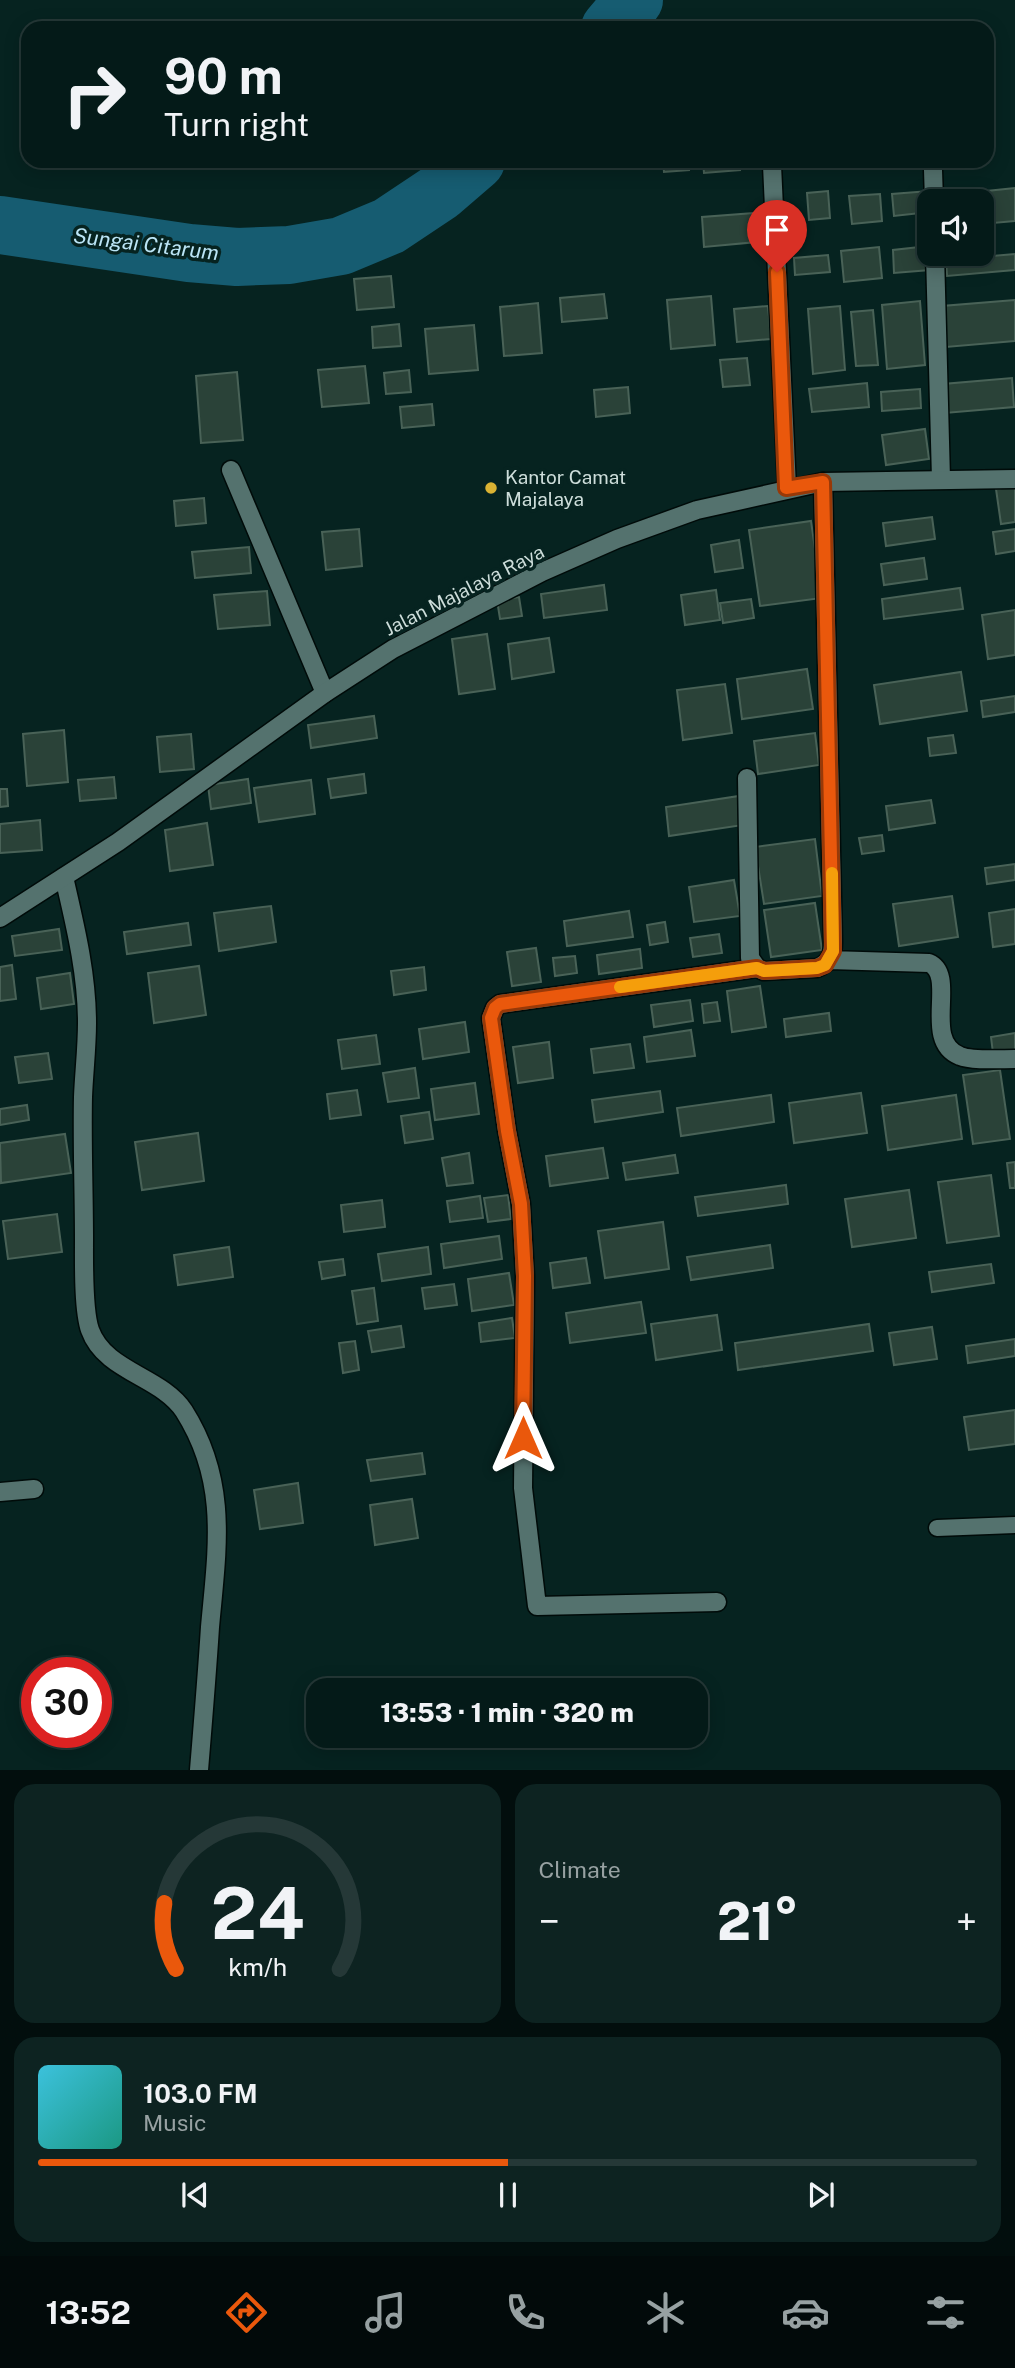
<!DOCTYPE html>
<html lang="en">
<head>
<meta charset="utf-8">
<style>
	body { margin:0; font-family:"Public Sans",sans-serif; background:#0d2321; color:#f1f3f6; height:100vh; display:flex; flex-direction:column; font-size:26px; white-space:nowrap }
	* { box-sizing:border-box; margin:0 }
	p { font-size:23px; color:#97a1a2 }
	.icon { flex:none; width:38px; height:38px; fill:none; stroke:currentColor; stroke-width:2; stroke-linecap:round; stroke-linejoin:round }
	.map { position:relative; height:1770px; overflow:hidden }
	.panel { display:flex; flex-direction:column; gap:14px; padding:14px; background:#020e0d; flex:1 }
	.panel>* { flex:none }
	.banner { position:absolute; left:21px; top:21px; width:973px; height:147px; border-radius:21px; box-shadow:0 4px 18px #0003,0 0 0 2px #253837; background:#041a18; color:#f1f3f6; overflow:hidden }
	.buttons { position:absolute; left:917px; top:189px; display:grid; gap:14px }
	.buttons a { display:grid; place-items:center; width:77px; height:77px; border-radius:14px; background:#041a18; box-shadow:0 4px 18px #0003,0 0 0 2px #253837; font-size:35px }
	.speed { position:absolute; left:21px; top:1657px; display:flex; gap:14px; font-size:35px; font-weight:700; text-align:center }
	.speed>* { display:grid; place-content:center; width:91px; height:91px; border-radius:50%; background:#041a18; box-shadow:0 4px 18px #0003,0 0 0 2px #253837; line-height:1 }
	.speed .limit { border:10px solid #d22; background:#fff; color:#111 }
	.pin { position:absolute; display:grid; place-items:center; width:60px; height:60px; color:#fff; margin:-72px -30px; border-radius:50% 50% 50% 0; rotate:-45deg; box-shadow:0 0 7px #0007 }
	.pin .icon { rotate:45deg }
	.me { position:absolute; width:77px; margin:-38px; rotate:0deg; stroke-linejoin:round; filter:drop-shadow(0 0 5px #0008) }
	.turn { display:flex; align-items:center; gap:24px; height:147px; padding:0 28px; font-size:32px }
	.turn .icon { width:91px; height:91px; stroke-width:2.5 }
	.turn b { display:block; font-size:49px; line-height:60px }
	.big { font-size:52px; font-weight:800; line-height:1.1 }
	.panel .tile { flex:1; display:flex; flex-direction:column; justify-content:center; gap:10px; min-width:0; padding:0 24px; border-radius:21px; background:#0d2321 }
	.panel .dial { align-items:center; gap:0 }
	.dial svg { height:182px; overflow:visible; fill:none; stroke:#253837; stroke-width:7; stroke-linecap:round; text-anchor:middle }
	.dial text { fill:#f1f3f6; stroke:none }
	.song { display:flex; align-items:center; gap:21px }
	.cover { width:84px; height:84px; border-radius:10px; background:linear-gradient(135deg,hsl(190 70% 55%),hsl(170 70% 35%)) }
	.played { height:7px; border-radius:4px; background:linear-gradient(90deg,#ea580c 50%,#253837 50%) }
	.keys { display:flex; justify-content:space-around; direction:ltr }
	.heat { display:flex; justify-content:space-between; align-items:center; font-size:38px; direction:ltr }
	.panel .tiles { flex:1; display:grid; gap:14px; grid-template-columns:1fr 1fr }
	.tile:last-child { grid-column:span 2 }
	.trip { position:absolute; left:306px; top:1678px; width:402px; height:70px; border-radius:21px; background:#041a18; box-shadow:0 4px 18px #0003,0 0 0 2px #253837; font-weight:800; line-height:70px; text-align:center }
	.dock { display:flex; height:112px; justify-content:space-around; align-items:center; background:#020a0a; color:#97a1a2 }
	.dock .icon { width:49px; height:49px }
	.dock .active { color:#ea580c }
	.dock b { font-size:32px; color:#f1f3f6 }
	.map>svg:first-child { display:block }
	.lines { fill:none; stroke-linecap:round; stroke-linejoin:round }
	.river { stroke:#165c71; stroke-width:58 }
	.building { fill:#2a4238; stroke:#496257; stroke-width:2 }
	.lane-casing { stroke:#000b09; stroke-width:19 }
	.street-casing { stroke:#000b09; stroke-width:21 }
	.secondary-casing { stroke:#000b09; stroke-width:21 }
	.lane { stroke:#54726e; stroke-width:16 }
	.street { stroke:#54726e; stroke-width:18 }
	.secondary { stroke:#54726e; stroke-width:18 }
	.route-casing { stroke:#983908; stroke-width:18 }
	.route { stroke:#ea580c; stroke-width:12 }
	.slow { stroke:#f59e0b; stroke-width:12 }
	.poi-dot { fill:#dab333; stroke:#062320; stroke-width:2.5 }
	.labels { text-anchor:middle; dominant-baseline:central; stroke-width:7; stroke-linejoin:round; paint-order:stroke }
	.poi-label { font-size:19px; fill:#cdddda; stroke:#062320; text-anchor:start }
	.street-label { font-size:19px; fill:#cdddda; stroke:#062320 }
	.water-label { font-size:21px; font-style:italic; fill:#bbe5f6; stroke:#062320 }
</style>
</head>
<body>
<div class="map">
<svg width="1015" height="1770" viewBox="0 0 1015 1770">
	<rect width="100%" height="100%" fill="#062320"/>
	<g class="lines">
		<path class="river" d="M610,28L634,0
			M0,225L189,253L237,257L289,255L341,246L389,226L440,192L476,161"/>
	</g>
	<path class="building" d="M663,161H688L689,170L664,172Z
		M703,161H739L740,170L704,173Z
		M1015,188V221L982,224V201H958V194Z
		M828,191L830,218L809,220L807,193Z
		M929,191V212L894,216L892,194Z
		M880,194L882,221L852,224L849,196Z
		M766,212L768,241L704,247L702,217Z
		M928,246L930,270L894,273L893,250Z
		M879,247L882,278L844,282L841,251Z
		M1015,254V270L947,276L946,260Z
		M828,255L830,272L795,275L794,258Z
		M391,276L394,307L357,310L354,279Z
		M604,294L607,318L562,322L560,298Z
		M711,296L715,345L671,349L667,300Z
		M1015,300V341L946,347L942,306Z
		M920,301L925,365L887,369L882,305Z
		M538,303L542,353L504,356L500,307Z
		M768,306L771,339L737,342L734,309Z
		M840,306L845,370L813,374L808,309Z
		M873,310L878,365L856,366L851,312Z
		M399,324L401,346L373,348L372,327Z
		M474,325L478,370L429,374L425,329Z
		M747,358L750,385L723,387L720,360Z
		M365,366L369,403L322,407L318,370Z
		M409,370L411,392L386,394L384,373Z
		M237,372L243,440L201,443L196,376Z
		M1012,378L1014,407L945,413L943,384Z
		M867,383L869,407L812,412L809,389Z
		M628,387L630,413L596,417L594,390Z
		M920,389L921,408L882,411L881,392Z
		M432,404L434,425L402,428L400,407Z
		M925,429L929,459L886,465L882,435Z
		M1015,486V522L1001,524L996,489Z
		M204,498L206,523L176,526L174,501Z
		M932,517L935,539L886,546L883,523Z
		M811,521L822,598L760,606L749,530Z
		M359,529L362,566L326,570L322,532Z
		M1015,529V551L996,554L993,532Z
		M739,540L743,568L715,572L711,545Z
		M249,547L251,573L195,578L192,552Z
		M924,558L927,579L884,585L881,564Z
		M604,585L607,610L544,618L541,594Z
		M960,588L963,609L884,619L882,599Z
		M716,590L720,620L685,625L681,595Z
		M267,591L270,625L218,629L214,595Z
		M519,597L522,616L500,619L497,600Z
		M751,599L754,618L723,623L720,603Z
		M1015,610V655L988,659L982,615Z
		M487,634L495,689L459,694L452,639Z
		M549,638L554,672L512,679L508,644Z
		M807,669L813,709L742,719L737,679Z
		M961,672L967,711L880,724L874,685Z
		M725,684L732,733L683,740L677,690Z
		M1015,696V712L983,717L981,701Z
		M374,716L377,738L311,748L308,725Z
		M64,730L68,782L27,786L23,734Z
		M815,733L819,765L758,774L754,741Z
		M191,734L194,769L160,772L157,737Z
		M953,735L956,753L930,756L928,738Z
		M364,774L366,793L331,798L328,779Z
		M114,777L116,798L80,801L78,780Z
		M248,779L251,803L211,809L208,785Z
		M311,780L315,814L259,822L254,788Z
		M0,789H7L8,806L0,807Z
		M739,796L743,825L669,836L666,807Z
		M931,800L935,823L889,830L886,806Z
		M40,820L42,850L0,853V824Z
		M207,823L213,865L170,871L165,830Z
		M882,835L884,851L862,854L859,838Z
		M815,839L822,896L764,904L755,847Z
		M1015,864V880L987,884L985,868Z
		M734,880L740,916L694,922L689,887Z
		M952,896L958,937L899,946L893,904Z
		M815,903L822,950L771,957L764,910Z
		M271,906L276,942L219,951L214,913Z
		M1015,909V944L993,947L989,913Z
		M629,911L633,937L567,946L564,921Z
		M665,922L668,942L650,945L647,925Z
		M188,923L191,945L127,954L124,932Z
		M59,929L62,950L15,956L12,936Z
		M719,934L722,953L693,957L690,938Z
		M536,948L541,982L512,986L507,952Z
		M640,949L642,968L599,974L597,955Z
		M575,956L577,973L555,976L553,958Z
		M12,965L16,999L0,1001V967Z
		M199,966L206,1015L154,1023L148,973Z
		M424,967L426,990L394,995L391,971Z
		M70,973L74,1004L41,1009L37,978Z
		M760,986L766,1027L732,1032L727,991Z
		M690,1000L693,1021L654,1027L651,1005Z
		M717,1002L720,1021L704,1023L702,1004Z
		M829,1013L831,1031L786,1037L784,1019Z
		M465,1022L469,1052L423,1059L419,1029Z
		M691,1030L695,1056L647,1062L644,1037Z
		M1015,1033V1050L993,1053L991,1037Z
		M376,1035L380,1064L342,1069L338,1040Z
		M549,1042L553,1078L518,1083L513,1047Z
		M630,1044L634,1068L594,1073L591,1049Z
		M48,1053L52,1079L19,1083L15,1057Z
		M415,1068L419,1098L388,1102L383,1073Z
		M1000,1070L1010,1139L973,1144L963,1075Z
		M475,1083L479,1114L435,1120L431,1089Z
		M357,1090L361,1115L330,1119L327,1094Z
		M660,1091L663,1112L595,1122L592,1100Z
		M861,1093L867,1133L794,1143L789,1103Z
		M771,1095L774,1122L681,1136L677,1108Z
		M956,1095L962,1139L888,1150L882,1106Z
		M27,1105L29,1120L0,1125V1109Z
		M429,1112L433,1139L405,1143L401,1116Z
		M198,1133L204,1181L142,1190L135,1142Z
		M65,1134L71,1173L1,1183L0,1143Z
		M603,1148L608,1178L550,1186L546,1156Z
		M469,1153L473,1183L447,1186L442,1158Z
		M675,1155L678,1173L626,1180L623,1163Z
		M1015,1162V1188H1010L1007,1163Z
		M991,1175L999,1236L947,1243L938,1182Z
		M786,1185L788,1204L698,1216L695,1197Z
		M909,1190L916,1238L852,1247L845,1199Z
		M508,1195L511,1219L488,1222L484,1198Z
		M480,1196L483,1218L450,1222L447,1201Z
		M382,1200L385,1227L344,1232L341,1205Z
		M57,1214L62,1252L8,1259L3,1221Z
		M663,1222L669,1269L605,1278L598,1231Z
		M499,1236L502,1259L444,1268L441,1244Z
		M770,1245L773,1268L691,1280L687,1257Z
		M229,1247L233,1277L178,1285L174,1255Z
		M428,1247L431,1274L382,1281L378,1254Z
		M586,1258L590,1283L553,1288L550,1263Z
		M343,1259L345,1275L322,1279L319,1262Z
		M991,1264L994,1283L932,1292L929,1272Z
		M509,1273L514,1305L472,1311L468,1279Z
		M454,1284L457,1305L425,1309L422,1288Z
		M374,1288L378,1321L357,1324L352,1291Z
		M641,1302L646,1333L570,1343L566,1313Z
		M717,1315L722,1350L656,1360L651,1324Z
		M512,1318L515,1338L481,1342L479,1323Z
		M869,1324L873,1351L738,1370L735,1343Z
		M401,1326L404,1347L372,1352L368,1331Z
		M932,1327L937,1359L894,1365L889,1333Z
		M1015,1339V1356L968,1363L966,1346Z
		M355,1341L359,1370L343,1373L339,1343Z
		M1015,1410V1444L969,1450L964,1417Z
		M422,1453L425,1474L371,1481L367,1460Z
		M298,1483L303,1523L260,1529L254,1490Z
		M412,1499L418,1538L375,1545L370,1505Z"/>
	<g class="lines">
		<defs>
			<path id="lane" d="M937,1528L1015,1525"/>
			<path id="street" d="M772,165L787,488
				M933,170L934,201
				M935,254L941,479
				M231,470L325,693
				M747,778L750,958L757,968L764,971L817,968C830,963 833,955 833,942L823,482
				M64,877C75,925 87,973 87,1023C87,1048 84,1072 83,1097C82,1145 84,1193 84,1240C84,1262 83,1310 90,1330C105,1372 161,1376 184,1411C229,1482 217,1549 210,1627C207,1674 203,1722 199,1770
				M829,960L929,963C958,975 921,1041 960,1056C972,1061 1000,1059 1015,1059
				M0,1492L34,1489
				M717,1602L537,1606L523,1488L525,1276L521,1204L507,1131L491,1018L495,1008L500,1004L757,968"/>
			<path id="secondary" d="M0,918L118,842L325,693L393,649L542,572L617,539L697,510L823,482L1015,479"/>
		</defs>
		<use href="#lane" class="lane-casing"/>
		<use href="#street" class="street-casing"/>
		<use href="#secondary" class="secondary-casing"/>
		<use href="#lane" class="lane"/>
		<use href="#street" class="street"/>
		<use href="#secondary" class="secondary"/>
	</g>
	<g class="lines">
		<defs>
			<path id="route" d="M523,1438L525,1276L521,1204L507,1131L491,1018L495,1008L500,1004L757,968L764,971L817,968L825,965L833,951L823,482L786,488L777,272"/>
		</defs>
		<use href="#route" class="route-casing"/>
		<use href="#route" class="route"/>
		<path class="slow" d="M620,987L757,968L764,971L817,968L825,965L833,951L832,873"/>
	</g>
	<circle class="poi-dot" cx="491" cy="488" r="7"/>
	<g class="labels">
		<g class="poi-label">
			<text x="505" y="477">Kantor Camat<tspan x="505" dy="22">Majalaya</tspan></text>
		</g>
		<g class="street-label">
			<text transform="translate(464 590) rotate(-27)">Jalan Majalaya Raya</text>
		</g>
		<g class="water-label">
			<text transform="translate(146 244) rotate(7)">Sungai Citarum</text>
		</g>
	</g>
</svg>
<div class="buttons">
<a><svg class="icon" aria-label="sound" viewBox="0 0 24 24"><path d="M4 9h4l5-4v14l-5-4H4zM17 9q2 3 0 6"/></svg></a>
</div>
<div class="speed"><div class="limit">30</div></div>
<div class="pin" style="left:777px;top:272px;background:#d93025"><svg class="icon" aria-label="arrive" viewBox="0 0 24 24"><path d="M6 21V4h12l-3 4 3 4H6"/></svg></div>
<svg class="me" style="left:523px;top:1438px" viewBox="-20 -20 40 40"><path d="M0-17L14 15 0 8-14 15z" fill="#ea580c" stroke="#fff" stroke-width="4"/></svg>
<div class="trip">13:53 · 1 min · 320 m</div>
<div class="banner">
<div class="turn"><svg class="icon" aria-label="right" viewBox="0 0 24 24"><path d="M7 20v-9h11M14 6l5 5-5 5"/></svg><div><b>90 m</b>Turn right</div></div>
</div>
</div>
<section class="panel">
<div class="tiles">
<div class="tile dial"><svg viewBox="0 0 100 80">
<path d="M14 69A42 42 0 1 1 86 69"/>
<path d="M14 69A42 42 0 0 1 9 40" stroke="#ea580c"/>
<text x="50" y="56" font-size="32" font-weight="700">24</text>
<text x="50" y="72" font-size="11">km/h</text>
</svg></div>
<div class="tile"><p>Climate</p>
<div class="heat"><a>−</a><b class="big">21°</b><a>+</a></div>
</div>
<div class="tile">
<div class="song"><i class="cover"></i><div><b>103.0 FM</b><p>Music</p></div></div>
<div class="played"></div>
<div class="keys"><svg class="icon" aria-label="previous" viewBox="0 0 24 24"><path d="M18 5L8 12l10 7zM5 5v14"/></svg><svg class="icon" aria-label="pause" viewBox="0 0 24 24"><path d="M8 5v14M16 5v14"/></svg><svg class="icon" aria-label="next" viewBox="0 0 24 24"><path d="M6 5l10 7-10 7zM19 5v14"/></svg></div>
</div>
</div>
</section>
<nav class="dock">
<b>13:52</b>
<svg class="icon active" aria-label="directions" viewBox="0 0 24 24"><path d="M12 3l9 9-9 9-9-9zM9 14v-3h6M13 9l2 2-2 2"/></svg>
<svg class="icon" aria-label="music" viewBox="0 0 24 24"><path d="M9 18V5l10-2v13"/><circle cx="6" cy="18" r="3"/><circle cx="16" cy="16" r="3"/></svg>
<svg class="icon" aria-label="phone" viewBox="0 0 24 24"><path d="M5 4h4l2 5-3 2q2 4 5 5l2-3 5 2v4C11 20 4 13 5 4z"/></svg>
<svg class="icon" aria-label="climate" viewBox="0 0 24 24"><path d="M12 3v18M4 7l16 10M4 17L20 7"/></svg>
<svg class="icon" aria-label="car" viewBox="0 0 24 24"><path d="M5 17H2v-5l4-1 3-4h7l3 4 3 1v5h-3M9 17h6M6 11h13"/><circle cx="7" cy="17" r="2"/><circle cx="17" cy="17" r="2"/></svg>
<svg class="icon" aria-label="filters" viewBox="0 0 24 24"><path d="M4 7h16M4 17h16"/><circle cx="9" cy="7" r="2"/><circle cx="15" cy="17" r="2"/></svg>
</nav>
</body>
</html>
